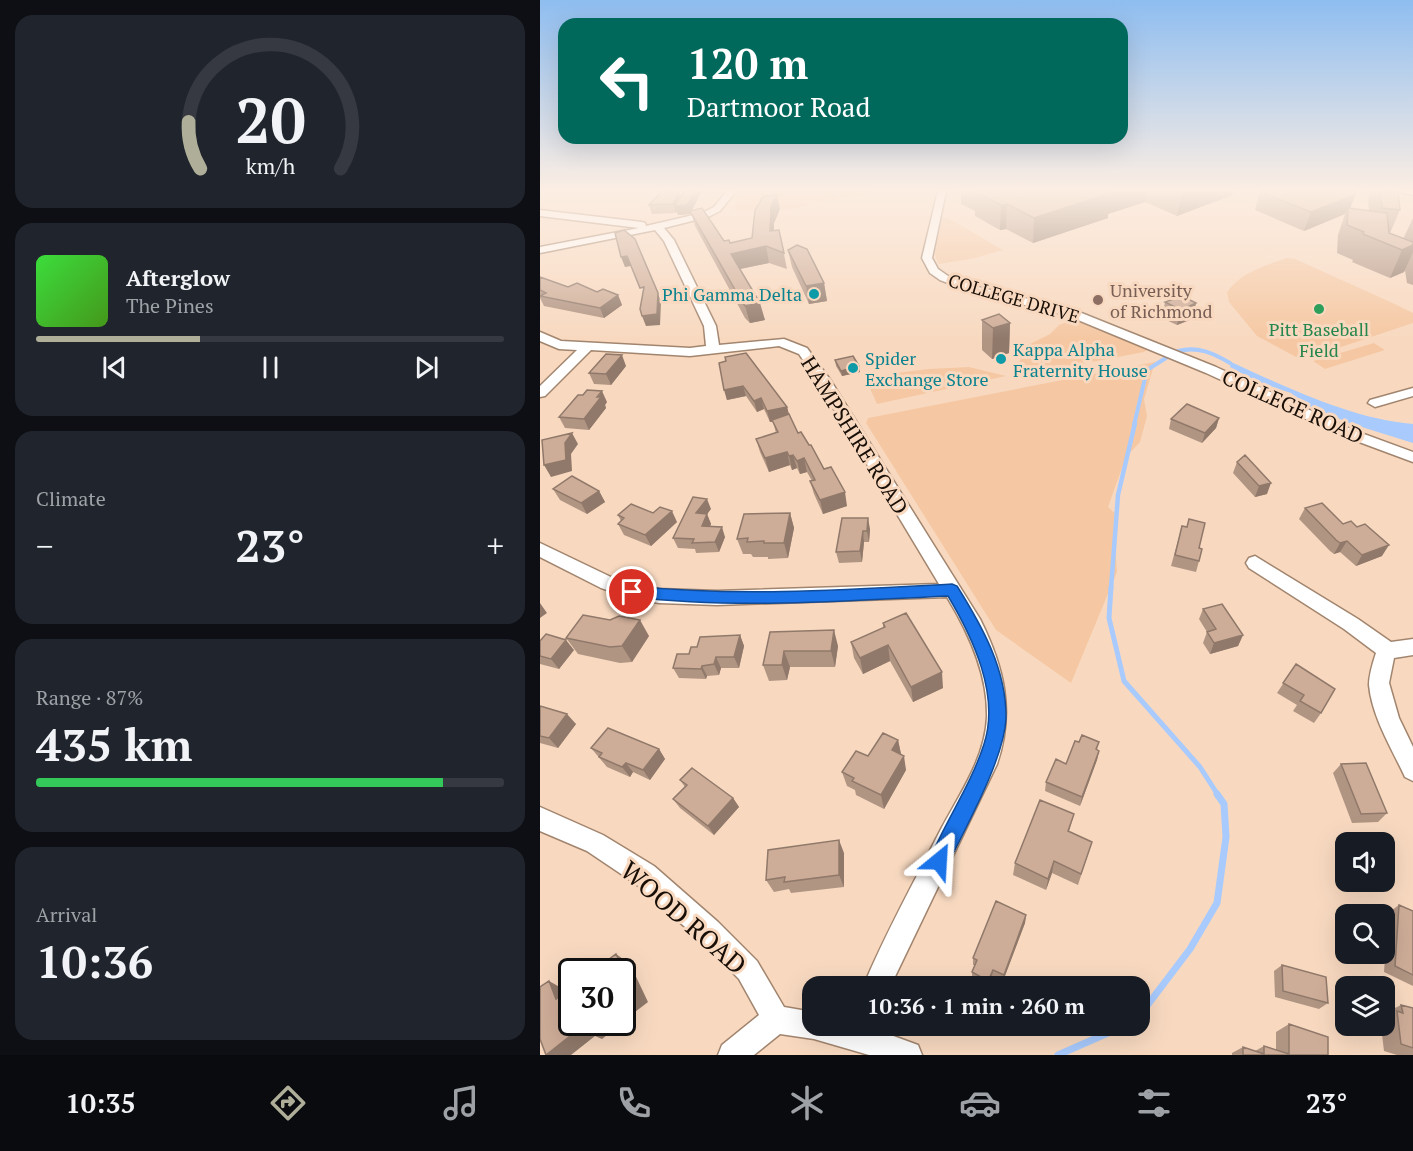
<!DOCTYPE html>
<html lang="en">
<head>
<meta charset="utf-8">
<style>
	body { margin:0; font-family:"PT Serif",serif; background:#20242c; color:#f1f3f6; height:100vh; display:flex; flex-direction:column; font-size:22px; white-space:nowrap }
	* { box-sizing:border-box; margin:0 }
	p { font-size:20px; color:#9ea1a6 }
	.icon { flex:none; width:33px; height:33px; fill:none; stroke:currentColor; stroke-width:2; stroke-linecap:round; stroke-linejoin:round }
	.map { position:relative; flex:1; overflow:hidden }
	.side { display:flex; flex-direction:column; gap:15px; padding:15px; background:#0d0f14; width:540px }
	.side>* { flex:none }
	.top-card { position:absolute; left:18px; top:18px; width:570px; height:126px; border-radius:18px; box-shadow:0 6px 24px #0002; background:#00695c; color:#fff; overflow:hidden }
	.buttons { position:absolute; left:795px; top:832px; display:grid; gap:12px }
	.buttons a { display:grid; place-items:center; width:60px; height:60px; border-radius:12px; background:#171b24; box-shadow:0 6px 24px #0002; font-size:30px }
	.speed { position:absolute; left:18px; top:958px; display:flex; gap:12px; font-size:30px; font-weight:700; text-align:center }
	.speed>* { display:grid; place-content:center; width:78px; height:78px; border-radius:50%; background:#171b24; box-shadow:0 6px 24px #0002; line-height:1 }
	.speed .limit { border:3px solid #111; border-radius:9px; background:#fff; color:#111 }
	.pin { position:absolute; display:grid; place-items:center; width:51px; height:51px; color:#fff; margin:-26px; border:3px solid #fff; border-radius:50%; box-shadow:0 2px 6px #0007 }
	.me { position:absolute; width:66px; margin:-33px; rotate:27deg; stroke-linejoin:round; filter:drop-shadow(0 0 4px #0008) }
	.turn { display:flex; align-items:center; gap:21px; height:126px; padding:0 30px; font-size:27px }
	.turn .icon { width:78px; height:78px; stroke-width:2.5 }
	.turn b { display:block; font-size:42px; line-height:51px }
	.big { font-size:45px; font-weight:600; line-height:1.1 }
	.side .widget { flex:1; display:flex; flex-direction:column; justify-content:center; gap:9px; min-width:0; padding:0 21px; border-radius:18px; background:#20242c }
	.side .dial { align-items:center; gap:0 }
	.dial svg { height:156px; overflow:visible; fill:none; stroke:#363941; stroke-width:7; stroke-linecap:round; text-anchor:middle }
	.dial text { fill:#f1f3f6; stroke:none }
	.song { display:flex; align-items:center; gap:18px }
	.cover { width:72px; height:72px; border-radius:9px; background:linear-gradient(135deg,hsl(120 70% 55%),hsl(100 70% 35%)) }
	.played { height:6px; border-radius:3px; background:linear-gradient(90deg,#afaf99 35%,#363941 35%) }
	.keys { display:flex; justify-content:space-around; direction:ltr }
	.heat { display:flex; justify-content:space-between; align-items:center; font-size:33px; direction:ltr }
	.charge { height:9px; border-radius:4px; background:linear-gradient(90deg,#34c759 87%,#363941 0) }
	.trip { position:absolute; left:262px; top:976px; width:348px; height:60px; border-radius:18px; background:#171b24; box-shadow:0 6px 24px #0002; font-weight:600; line-height:60px; text-align:center }
	.dock { display:flex; height:96px; justify-content:space-around; align-items:center; background:#090b0e; color:#9ea1a6 }
	.dock .icon { width:42px; height:42px }
	.dock .current { color:#afaf99 }
	.dock b { font-size:27px; color:#f1f3f6 }
	main { display:flex; flex:1; min-height:0 }
	.map>svg:first-child { display:block }
	.green { fill:#f5c8a3 }
	.water { fill:#a8cafd }
	.lines { fill:none; stroke-linecap:round; stroke-linejoin:round }
	.stream-far3 { stroke:#a8cafd; stroke-width:4 }
	.stream-far2 { stroke:#a8cafd; stroke-width:4.5 }
	.stream-far1 { stroke:#a8cafd; stroke-width:5 }
	.stream { stroke:#a8cafd; stroke-width:7 }
	.minor-casing { stroke:#a2856e; stroke-width:3 }
	.minor { fill:#fff; fill-rule:evenodd }
	.wall { fill:#b19583 }
	.shaded-wall { fill:#90796a }
	.building { fill:#cead98; stroke:#90796a; stroke-width:1.5 }
	.route { fill:#1a73e8; stroke:#114b97; stroke-width:1.5 }
	.culture-dot { fill:#0f9aa8; stroke:#f8d9c0; stroke-width:2 }
	.education-dot { fill:#8d6e63; stroke:#f8d9c0; stroke-width:2 }
	.leisure-dot { fill:#2e9e5b; stroke:#f8d9c0; stroke-width:2 }
	.labels { text-anchor:middle; dominant-baseline:central; stroke-width:6; stroke-linejoin:round; paint-order:stroke }
	.far-education-label { font-size:18px; fill:#785e54; stroke:#f8d9c0; text-anchor:start }
	.far-culture-label { font-size:18px; fill:#0d838f; stroke:#f8d9c0; text-anchor:start }
	.far-street-label { font-size:18px; fill:#180e06; stroke:#f8d9c0 }
	.far-leisure-label { font-size:18px; fill:#27864d; stroke:#f8d9c0 }
	.street-label { font-size:21px; fill:#180e06; stroke:#f8d9c0 }
	.near-street-label { font-size:26px; fill:#180e06; stroke:#f8d9c0 }
</style>
</head>
<body>
<main>
<section class="side">
<div class="widget dial"><svg viewBox="0 0 100 80">
<path d="M14 69A42 42 0 1 1 86 69"/>
<path d="M14 69A42 42 0 0 1 8 45" stroke="#afaf99"/>
<text x="50" y="56" font-size="32" font-weight="700">20</text>
<text x="50" y="72" font-size="11">km/h</text>
</svg></div>
<div class="widget">
<div class="song"><i class="cover"></i><div><b>Afterglow</b><p>The Pines</p></div></div>
<div class="played"></div>
<div class="keys"><svg class="icon" aria-label="previous" viewBox="0 0 24 24"><path d="M18 5L8 12l10 7zM5 5v14"/></svg><svg class="icon" aria-label="pause" viewBox="0 0 24 24"><path d="M8 5v14M16 5v14"/></svg><svg class="icon" aria-label="next" viewBox="0 0 24 24"><path d="M6 5l10 7-10 7zM19 5v14"/></svg></div>
</div>
<div class="widget"><p>Climate</p>
<div class="heat"><a>−</a><b class="big">23°</b><a>+</a></div>
</div>
<div class="widget"><p>Range · 87%</p><b class="big">435 km</b><div class="charge"></div></div>
<div class="widget"><p>Arrival</p><b class="big">10:36</b></div>
</section>
<div class="map">
<svg width="873" height="1055" viewBox="0 0 873 1055">
	<rect width="100%" height="100%" fill="#f8d9c0"/>
	<path class="green" d="M198,191H333C323,199 310,194 298,198L299,200L289,199L254,209L194,210Z
		M403,218H408L463,250L435,258L399,264C390,251 399,232 403,218Z
		M747,258L755,259L857,305L873,313V323L765,359L756,357L717,336L689,302L687,292C701,272 724,266 747,258Z
		M537,318L611,347L604,352L473,377L486,346L510,334L519,325Z
		M834,343L845,350L785,369L773,361Z
		M615,362L604,399L607,416L600,442L586,457L568,507L578,516L574,532L577,572L531,683L456,630L326,423L328,418Z
		M429,367L466,376L337,404L325,377L388,369Z"/>
	<path class="water" d="M691,362C746,387 812,419 873,424V443L809,423L767,405L751,393L718,382L690,367Z"/>
	<g class="lines">
		<path class="stream-far3" d="M638,351C658,346 673,353 690,363
			M594,425L607,370L629,356"/>
		<path class="stream-far2" d="M571,589L578,495L595,423"/>
		<path class="stream-far1" d="M571,587L569,618L584,681L660,767L678,795"/>
		<path class="stream" d="M600,1015L650,949L677,903L686,837L684,804L677,794
			M518,1055L584,1026"/>
		<defs>
			<path id="minor" d="M187,191H196L180,211L168,217L124,228L134,240L176,326L179,345L244,339L267,348L291,381L440,619C464,667 475,711 457,764L350,987H323C345,934 374,882 400,831C419,795 445,759 447,717C448,674 429,633 407,597L177,605L119,603L91,598L61,588L0,557V543L73,578L119,589L177,591L399,584L277,381L259,354L239,346L150,356L51,350L5,396L0,397V386L37,350L19,349L0,341V332L21,341L150,348L166,346L164,326L124,241L115,230L0,253V247L99,228L0,216V210L102,222L105,223L106,226L162,213L174,207Z
				M398,191H406L392,258L398,269L408,276L438,287L534,310L676,367L813,430L873,452V462L803,436L666,373L526,315L431,292L400,280L390,273L382,258Z
				M863,191H873V195L864,193Z
				M873,388V396L835,407L828,403L830,400Z
				M715,556L818,619L851,642L873,639V655L854,658L849,683L859,718L873,747V781L865,777C852,749 832,717 829,685C829,675 833,662 836,653L804,629L709,568L706,563L709,558Z
				M0,807L63,835L114,866L178,922L217,961L244,1007L273,1012V1026H326L378,1045L382,1055H329L274,1039L240,1034L214,1055H178L182,1045L219,1015L199,979L160,940L96,884L47,851L0,831Z"/>
		</defs>
		<use href="#minor" class="minor-casing"/>
		<use href="#minor" class="minor"/>
	</g>
	<path class="wall" d="M421,191H693L692,195L637,216L605,202L568,214V218L493,243L466,229L460,230L435,216V211L421,204Z
		M831,191H858L860,210L850,233L863,239L873,218V285L867,283L865,270L864,272L850,278L812,262L813,260L797,253L798,235L805,214L764,231L715,210L720,192L815,195L810,209L829,211L828,199Z
		M141,198L152,210L184,241L190,243L212,238L240,209L234,223V231L239,230L247,269L229,263L200,269L225,320L210,323L205,318L155,226L151,212L150,214L138,215L137,211L136,213L112,214L109,205Z
		M248,250L284,283L287,301L269,304L252,267Z
		M0,277L28,287L78,295L82,305L64,318L4,306L0,298Z
		M625,302L656,303L652,319L637,325L622,318Z
		M442,320L470,323L469,353L452,359L442,350Z
		M295,360L319,366L320,372L302,376L296,366Z
		M179,363L247,407L249,415L258,433L269,445L307,506L283,514L274,494L270,481H272L267,472L260,474L257,468L252,470L250,465L229,472L220,452L216,439L236,433L233,422H230L224,409L217,412L206,396L187,400Z
		M86,366L71,385L54,384L49,373Z
		M67,402L65,405L66,408L49,430L25,428L19,417Z
		M679,418L676,428L662,443L629,429L631,419Z
		M697,462L727,494L715,497L693,473Z
		M13,489L59,491L65,502L47,514L20,500Z
		M765,508L803,524L842,556L816,566L800,552L794,554L790,551L759,519Z
		M171,509L167,514L171,524L170,526L185,537L179,552L156,553L155,549L138,548L133,538Z
		M250,513L254,528L248,558L228,559V557H213L211,554H203L197,539Z
		M78,515L137,522L111,546L84,535L78,524L81,521Z
		M302,518L330,529L329,542H324L322,562L299,563L296,552Z
		M642,526L659,548V561L656,572L631,566Z
		M663,609L703,635L698,646L670,654L663,643L667,632L659,619Z
		M343,623L403,688L373,702L350,661L323,674L314,658L311,642L343,628Z
		M230,632L298,646L295,667H250L247,680L229,681L223,665Z
		M200,635L204,646L199,668H181L179,675L167,676L166,679L139,678L133,668L157,647Z
		M109,636L92,662L80,663L38,654L26,638Z
		M0,641L34,650L19,669L0,664Z
		M756,664L781,713L774,723L753,711L757,705L737,693Z
		M0,706L36,724L18,748L0,743Z
		M358,740L361,754L366,770L344,809L316,795L315,790L307,786L302,772Z
		M539,742H559L557,750L559,751L557,760L540,806L505,791L506,782L526,764Z
		M51,748L119,749L125,759L110,780L93,772L90,777L67,767Z
		M801,764L847,813L838,822L812,823L793,773Z
		M140,780L193,798L199,807L174,835L140,808L133,799L145,787Z
		M534,814L529,832L552,842L538,885L512,873L506,890L473,875L475,863Z
		M304,853V887L251,893L249,889L234,892L226,880Z
		M859,905L873,911V986L844,972L848,913Z
		M486,915L485,923L463,981L452,976L448,987L432,978V972L435,965H433V958Z
		M742,965L788,1003L779,1009L735,997L734,971Z
		M861,1005L873,1008V1055H857L844,1051L841,1026H844L845,1013Z
		M749,1024L788,1055H692V1053L703,1047L715,1051L724,1046L736,1050V1032Z"/>
	<path class="shaded-wall" d="M156,191H162L150,214L138,215L137,211L136,213L133,204L139,192L141,201Z
		M570,191H607L605,202L568,214V218L493,243L494,218Z
		M644,191H693L692,195L637,216L642,192Z
		M237,194L240,209L234,223L233,247L230,231L231,207Z
		M815,195L808,213V208L805,214L764,231L771,212Z
		M467,204L466,229L460,230L461,205Z
		M873,245V252L864,272L850,278L862,250Z
		M226,246L229,263L195,270L191,254Z
		M87,256L91,266L85,267L81,257Z
		M284,283L287,301L269,304L266,286Z
		M118,293L121,303L120,325L106,326L102,316Z
		M78,295L82,305L64,318L60,308Z
		M220,303L225,320L210,323L205,306Z
		M656,303L652,319L637,325L641,310Z
		M470,323L469,353L452,359L453,328Z
		M82,355L86,366L71,385L66,374Z
		M319,366L320,372L302,376L301,371Z
		M203,386L206,396L187,400L184,390Z
		M62,391L67,402L65,405L66,408L49,430L44,419Z
		M221,398L224,409L217,412L214,401Z
		M247,407L250,418L230,422L227,411Z
		M679,418L676,428L662,443L665,433Z
		M32,433L38,444L31,454L32,471L11,477L4,465Z
		M247,452L250,465L229,472L225,458Z
		M253,455L257,468L252,470L249,456Z
		M264,458L267,472L260,474L257,461Z
		M731,483L727,494L715,497L719,486Z
		M59,491L65,502L47,514L41,503Z
		M305,492L307,506L283,514L280,500Z
		M167,499L171,509L160,523L156,513Z
		M132,511L137,522L111,546L105,535Z
		M250,513L254,528L248,558L244,543Z
		M167,514L171,524L166,536L162,526Z
		M328,518L330,529L329,542L327,531Z
		M182,527L185,537L179,552L175,542Z
		M323,531L324,542L322,562L320,551Z
		M807,541L800,552L794,554L800,543Z
		M849,545L842,556L816,566L822,555Z
		M0,603L7,613L0,618Z
		M100,620L109,636L92,662L82,646Z
		M294,630L298,646L295,667L291,651Z
		M200,635L204,646L199,668L194,657Z
		M703,635L698,646L670,654L674,643Z
		M26,640L34,650L19,669L11,659Z
		M348,645L350,661L323,674L320,658Z
		M244,651L250,667L247,680L242,665Z
		M176,657L181,668L179,675L174,664Z
		M162,666L167,676L166,679L161,669Z
		M402,672L403,688L373,702L371,687Z
		M27,714L36,724L18,748L9,738Z
		M358,740L361,754L352,750Z
		M119,749L125,759L110,780L103,770Z
		M559,751L557,760L540,806L542,797Z
		M364,756L366,770L344,809L341,795Z
		M86,763L93,772L90,777L82,767Z
		M193,798L199,807L174,835L168,826Z
		M299,840L304,853V887L299,875Z
		M514,861L512,873L506,890L508,879Z
		M486,915L485,923L463,981L464,975Z
		M76,954L90,964L108,1002L82,1022V1003Z
		M453,970L452,976L448,987V981Z
		M9,981L25,990L32,1004L16,999Z
		M57,1023H82L62,1039L55,1036L31,1055H6L44,1025Z"/>
	<path class="building" d="M122,191L139,192L133,204L109,205Z
		M144,191H156L147,205L135,206Z
		M437,191H570L567,192L571,193L494,218L467,204L461,205L435,192Z
		M722,191H816L815,195L771,212L720,192Z
		M840,191H858L860,210L842,208Z
		M237,194L231,207L230,231L239,230L244,253L226,246L191,254L220,303L205,306L201,300L150,211L162,208L184,241L189,240L190,243L212,238L215,210L223,197Z
		M808,208L847,213L849,233L873,242V245L862,250L823,234L824,232L807,225Z
		M84,230L95,239L118,293L117,314L102,316L100,309L104,287L100,288L87,256L81,257L75,233Z
		M257,245L267,249L284,283L266,286L248,250Z
		M0,277L28,287L37,283L57,292L63,289L78,295L60,308L0,296L6,293L0,290Z
		M642,296L656,303L641,310L625,302Z
		M459,314L470,323L453,328L442,320Z
		M206,353L247,407L227,411L221,398L214,401L203,386L184,390L179,363L186,361L185,357Z
		M66,354L82,355L66,374L49,373Z
		M313,356L319,366L301,371L295,360Z
		M47,390L62,391L57,397H61L44,419L19,417L38,395H43Z
		M647,404L679,418L665,433L631,419Z
		M249,414L258,433L261,432L269,445H271L284,469L291,467L305,492L280,500L270,481L275,480L264,458L257,461L253,455L249,456L247,452L225,458L216,439L238,432L232,420Z
		M32,433L25,443L26,460L4,465L2,440Z
		M705,455L731,483L719,486L697,462Z
		M32,476L59,491L41,503L13,489Z
		M153,497L167,499L156,513L167,514L162,526L182,527L175,542L152,543L154,539L133,538Z
		M782,503L803,524L811,521L817,527L825,524L849,545L822,555L807,541L800,543L796,540L765,508Z
		M91,504L113,513L120,507L132,511L105,535L78,524L84,518L78,515Z
		M250,513L244,543H224V541L207,542L208,538L197,539L204,514Z
		M302,518H328L327,531H323L320,551L296,552Z
		M649,519L665,523L659,548L662,549L659,561L635,555L642,526L647,527Z
		M682,604L703,635L674,643L667,632L676,629L663,609Z
		M366,613L402,672L371,687L348,645L320,658L311,642L345,627L343,623Z
		M43,615L70,620L79,616L100,620L82,646L70,647L26,638Z
		M294,630L291,651H244L242,665H223L230,632Z
		M6,634L26,640L11,659L0,656V641Z
		M200,635L194,657H176L174,664L162,666L161,669L133,668L137,654H149L151,647H157L160,637Z
		M756,664L795,689L781,713L760,701L764,695L743,683Z
		M0,706L27,714L9,738L0,736Z
		M68,728L119,749L103,770L86,763L82,767L59,757L62,753L51,748Z
		M343,733L358,740L352,750L364,756L341,795L312,781L314,778L302,772L316,751L328,756Z
		M542,735L559,742L556,749L559,751L542,797L506,782L516,759L526,764L535,741L539,742Z
		M826,763L847,813L821,814L801,764Z
		M152,768L193,798L168,826L133,799L147,785L140,780Z
		M500,800L534,814L528,831L552,842L541,874L514,861L508,879L475,863Z
		M299,840V875L244,882L245,877L226,880L228,850Z
		M456,901L486,915L464,975L453,970L448,981L432,972L437,960L433,958Z
		M859,905L873,911V975L855,966Z
		M76,954L94,993L82,1003V972H52Z
		M742,965L786,977L788,1003L743,991Z
		M9,981L16,999L32,988V1023H57L47,1032L44,1025L6,1055L0,1039V987Z
		M861,1005L873,1008V1048L861,1044L857,1011L863,1013Z
		M749,1024L788,1037V1055H703V1047L724,1054V1046L749,1054Z"/>
	<linearGradient id="sky" x2="0" y2="1"><stop stop-color="#8ebdf0"/><stop offset="0.56" stop-color="#fceee3"/><stop offset="1" stop-color="#fceee3" stop-opacity="0"/></linearGradient>
	<rect width="873" height="339" fill="url(#sky)"/>
	<path class="route" d="M412,584L417,586C442,626 467,670 466,719C464,760 424,830 406,868L399,871L392,868L389,861C405,822 431,785 444,744C460,695 433,638 408,596C303,601 197,609 92,597L87,596L85,592L87,587L92,586C198,597 305,590 412,584Z"/>
	<g class="culture-dot">
		<circle cx="274" cy="294" r="6"/>
		<circle cx="461" cy="359" r="6"/>
		<circle cx="313" cy="368" r="6"/>
	</g>
	<circle class="education-dot" cx="558" cy="300" r="6"/>
	<circle class="leisure-dot" cx="779" cy="309" r="6"/>
	<g class="labels">
		<g class="far-education-label">
			<text x="570" y="290">University<tspan x="570" dy="21">of Richmond</tspan></text>
		</g>
		<g class="far-culture-label">
			<text x="262" y="294" text-anchor="end">Phi Gamma Delta</text>
			<text x="473" y="349">Kappa Alpha<tspan x="473" dy="21">Fraternity House</tspan></text>
			<text x="325" y="358">Spider<tspan x="325" dy="21">Exchange Store</tspan></text>
		</g>
		<g class="far-street-label">
			<text transform="translate(474 298) rotate(16)">COLLEGE DRIVE</text>
		</g>
		<g class="far-leisure-label">
			<text x="779" y="329">Pitt Baseball<tspan x="779" dy="21">Field</tspan></text>
		</g>
		<g class="street-label">
			<text transform="translate(753 406) rotate(24)">COLLEGE ROAD</text>
			<text transform="translate(315 435) rotate(58)">HAMPSHIRE ROAD</text>
		</g>
		<g class="near-street-label">
			<text transform="translate(144 917) rotate(41)">WOOD ROAD</text>
		</g>
	</g>
</svg>
<div class="buttons">
<a><svg class="icon" aria-label="sound" viewBox="0 0 24 24"><path d="M4 9h4l5-4v14l-5-4H4zM17 9q2 3 0 6"/></svg></a>
<a><svg class="icon" aria-label="search" viewBox="0 0 24 24"><circle cx="10" cy="10" r="6"/><path d="M15 15l6 6"/></svg></a>
<a><svg class="icon" aria-label="layers" viewBox="0 0 24 24"><path d="M12 4l9 5-9 5-9-5zM3 14l9 5 9-5"/></svg></a>
</div>
<div class="speed"><div class="limit">30</div></div>
<div class="pin" style="left:92px;top:592px;background:#d93025"><svg class="icon" aria-label="arrive" viewBox="0 0 24 24"><path d="M6 21V4h12l-3 4 3 4H6"/></svg></div>
<svg class="me" style="left:399px;top:861px" viewBox="-20 -20 40 40"><path d="M0-17L14 15 0 8-14 15z" fill="#1a73e8" stroke="#fff" stroke-width="4"/></svg>
<div class="trip">10:36 · 1 min · 260 m</div>
<div class="top-card">
<div class="turn"><svg class="icon" aria-label="left" viewBox="0 0 24 24"><path d="M17 20v-9H6M10 6l-5 5 5 5"/></svg><div><b>120 m</b>Dartmoor Road</div></div>
</div>
</div>
</main>
<nav class="dock">
<b>10:35</b>
<svg class="icon current" aria-label="directions" viewBox="0 0 24 24"><path d="M12 3l9 9-9 9-9-9zM9 14v-3h6M13 9l2 2-2 2"/></svg>
<svg class="icon" aria-label="music" viewBox="0 0 24 24"><path d="M9 18V5l10-2v13"/><circle cx="6" cy="18" r="3"/><circle cx="16" cy="16" r="3"/></svg>
<svg class="icon" aria-label="phone" viewBox="0 0 24 24"><path d="M5 4h4l2 5-3 2q2 4 5 5l2-3 5 2v4C11 20 4 13 5 4z"/></svg>
<svg class="icon" aria-label="climate" viewBox="0 0 24 24"><path d="M12 3v18M4 7l16 10M4 17L20 7"/></svg>
<svg class="icon" aria-label="car" viewBox="0 0 24 24"><path d="M5 17H2v-5l4-1 3-4h7l3 4 3 1v5h-3M9 17h6M6 11h13"/><circle cx="7" cy="17" r="2"/><circle cx="17" cy="17" r="2"/></svg>
<svg class="icon" aria-label="filters" viewBox="0 0 24 24"><path d="M4 7h16M4 17h16"/><circle cx="9" cy="7" r="2"/><circle cx="15" cy="17" r="2"/></svg>
<b>23°</b>
</nav>
</body>
</html>
